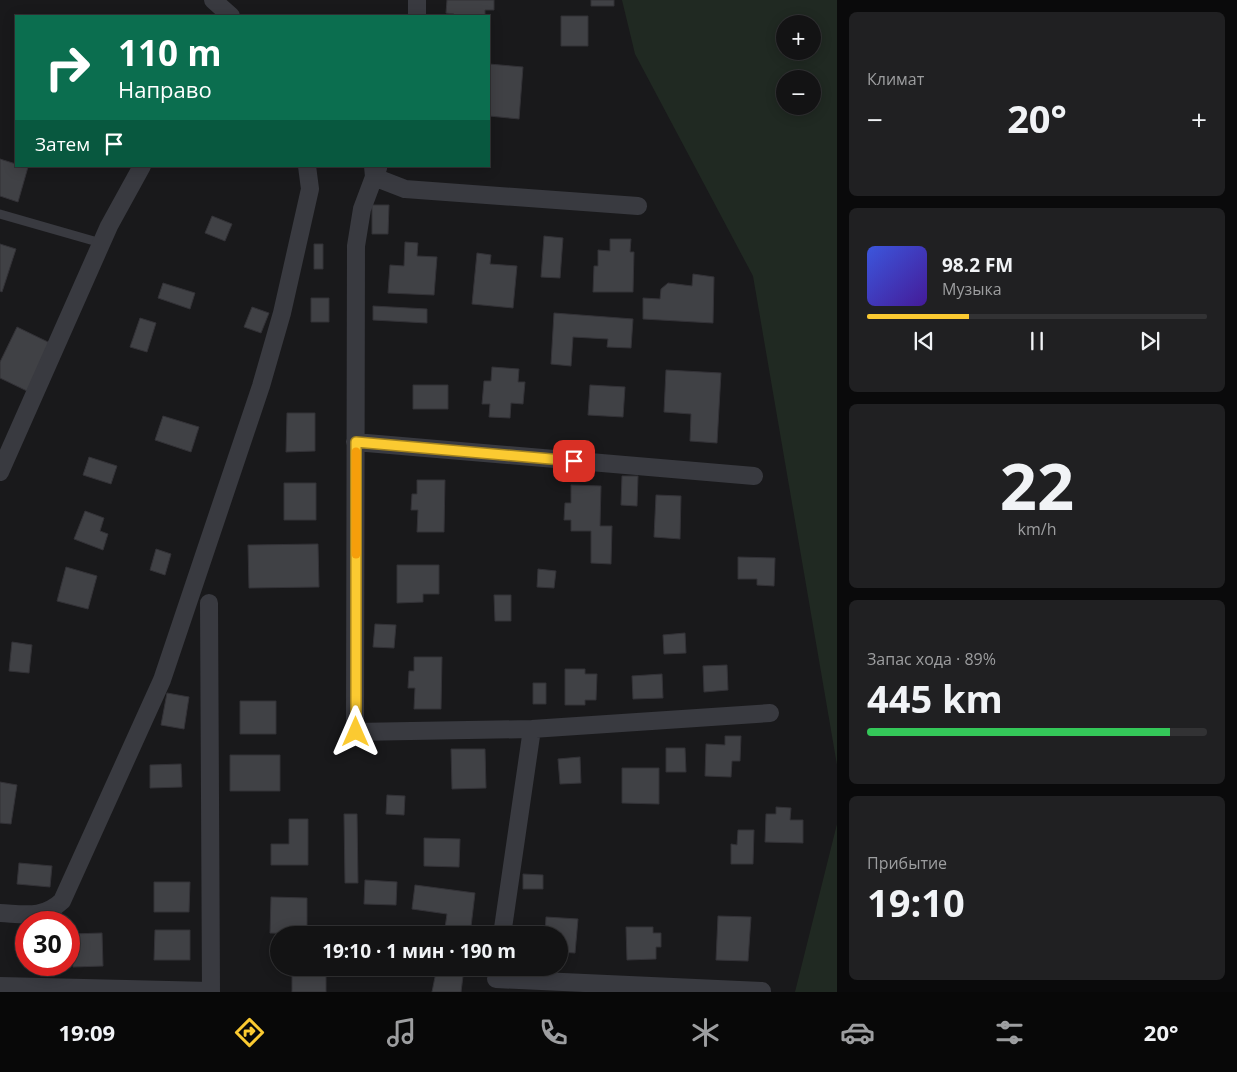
<!DOCTYPE html>
<html lang="ru">
<head>
<meta charset="utf-8">
<style>
	body { margin:0; font-family:"Open Sans",sans-serif; background:#202022; color:#f1f3f6; height:100vh; display:flex; flex-direction:column; font-size:19px; white-space:nowrap }
	* { box-sizing:border-box; margin:0 }
	p { font-size:16px; color:#9d9ea0 }
	.icon { flex:none; width:28px; height:28px; fill:none; stroke:currentColor; stroke-width:2; stroke-linecap:round; stroke-linejoin:round }
	.map { position:relative; flex:1; overflow:hidden }
	.drawer { display:flex; flex-direction:column; gap:12px; padding:12px; background:#0a0a0b; width:400px }
	.drawer>* { flex:none }
	.banner { position:absolute; left:15px; top:15px; width:475px; height:152px; border-radius:0px; box-shadow:0 2px 12px #0003,0 0 0 1px #323234; background:#0b6e4f; color:#fff; overflow:hidden }
	.controls { position:absolute; left:776px; top:15px; display:grid; gap:10px }
	.controls a { display:grid; place-items:center; width:45px; height:45px; border-radius:50%; background:#131314; box-shadow:0 2px 12px #0003,0 0 0 1px #323234; font-size:25px }
	.speed { position:absolute; left:15px; top:911px; display:flex; gap:10px; font-size:25px; font-weight:700; text-align:center }
	.speed>* { display:grid; place-content:center; width:65px; height:65px; border-radius:50%; background:#131314; box-shadow:0 2px 12px #0003,0 0 0 1px #323234; line-height:1 }
	.speed .limit { border:8px solid #d22; background:#fff; color:#111 }
	.pin { position:absolute; display:grid; place-items:center; width:42px; height:42px; color:#fff; margin:-21px; border-radius:10px; box-shadow:0 2px 8px #0006 }
	.me { position:absolute; width:55px; margin:-28px; rotate:0deg; stroke-linejoin:round; filter:drop-shadow(0 0 4px #0008) }
	.turn { display:flex; align-items:center; gap:18px; height:105px; padding:0 20px; font-size:22px }
	.turn .icon { width:65px; height:65px; stroke-width:2.5 }
	.turn b { display:block; font-size:35px; line-height:42px }
	.then { display:flex; align-items:center; height:48px; padding:0 20px; background:#0003; gap:10px; font-size:19px }
	.big { font-size:38px; font-weight:700; line-height:1.1 }
	.drawer .tile { flex:1; display:flex; flex-direction:column; justify-content:center; gap:8px; min-width:0; padding:0 18px; border-radius:8px; background:#202022 }
	.drawer .dial { align-items:center; gap:0 }
	.dial b { font-size:65px; line-height:1 }
	.song { display:flex; align-items:center; gap:15px }
	.cover { width:60px; height:60px; border-radius:8px; background:linear-gradient(135deg,hsl(230 70% 55%),hsl(260 70% 35%)) }
	.played { height:5px; border-radius:2px; background:linear-gradient(90deg,#fbca31 30%,#323234 30%) }
	.keys { display:flex; justify-content:space-around; direction:ltr }
	.heat { display:flex; justify-content:space-between; align-items:center; font-size:28px; direction:ltr }
	.charge { height:8px; border-radius:4px; background:linear-gradient(90deg,#34c759 89%,#323234 0) }
	.trip { position:absolute; left:270px; top:926px; width:298px; height:50px; border-radius:25px; background:#131314; box-shadow:0 2px 12px #0003,0 0 0 1px #323234; font-weight:700; line-height:50px; text-align:center }
	.menu { display:flex; height:80px; justify-content:space-around; align-items:center; background:#080808; color:#9d9ea0 }
	.menu .icon { width:35px; height:35px }
	.menu .selected { color:#fbca31 }
	.menu b { font-size:22px; color:#f1f3f6 }
	main { display:flex; flex:1; min-height:0 }
	.map>svg:first-child { display:block }
	.green { fill:#202922; fill-rule:evenodd }
	.building { fill:#404145; stroke:#333237 }
	.lines { fill:none; stroke-linecap:round; stroke-linejoin:round }
	.service { stroke:#393a40; stroke-width:9 }
	.minor { stroke:#393a40; stroke-width:18 }
	.route-casing { stroke:#a38320; stroke-width:12 }
	.route { stroke:#fbca31; stroke-width:9 }
	.slow { stroke:#f59e0b; stroke-width:9 }
</style>
</head>
<body>
<main>
<div class="map">
<svg width="837" height="992" viewBox="0 0 837 992">
	<rect width="100%" height="100%" fill="#19191b"/>
	<path class="green" d="M622,0H837V765L753,276L635,54ZM785,24H812V51H785ZM785,79H812V106H785Z
		M837,824V992H795Z"/>
	<path class="building" d="M447,0H494V10H485V16H454V14L446,13Z
		M591,0H614V6H591Z
		M561,16H588V46H561Z
		M489,64L523,67L519,119L489,116Z
		M0,159L16,164V166L28,167L18,202L0,196Z
		M372,205H389L388,234H372Z
		M212,216L232,224L225,241L205,233Z
		M544,236L563,238L560,278L541,277Z
		M610,239H631L630,252H634L633,292H593L594,266H598V250L610,251Z
		M405,242L418,243L417,256L437,257L434,295L388,293L390,265L404,266Z
		M0,244L16,249L2,292L0,291Z
		M314,244H323V269H314Z
		M477,253L491,255L490,264L517,266L513,308L472,304Z
		M693,274L714,277L713,323L643,319V298L660,299L661,289L668,283L692,286Z
		M163,283L195,293L190,309L158,298Z
		M311,298H329V322H311Z
		M373,306L427,309V323L373,320Z
		M252,307L269,313L261,333L244,327Z
		M554,313L633,319L631,348L607,347L608,339L573,337L571,366L551,364Z
		M140,318L156,323L147,352L130,347Z
		M17,327L50,343L27,391L0,378V362Z
		M492,367L519,369L518,382H525L523,404L511,403L510,418L489,417L490,404H482L484,381H491Z
		M666,370L721,373L717,443L690,441L691,414L664,412Z
		M413,385H448V409H413Z
		M590,385L625,387L623,417L588,415Z
		M287,413H315V451L286,452Z
		M163,416L199,427L191,452L155,440Z
		M89,457L117,466L111,484L83,475Z
		M622,476H638L637,506L621,505Z
		M417,480H445L444,532H417L418,510H411L412,494H417Z
		M284,483H316V520H284Z
		M571,485L601,486L600,526H612L611,564L591,563V531H571V520H564L565,503H571Z
		M656,495L681,496L680,539L654,537Z
		M85,511L104,518L100,531L108,534L103,550L74,539Z
		M318,544L319,587L249,588L248,545Z
		M156,549L171,554L165,575L150,570Z
		M738,557L775,558L774,586L757,585V579H738Z
		M397,565H439V594H423V602L397,603Z
		M66,567L97,576L88,609L57,601Z
		M538,569L556,571L554,588L537,587Z
		M494,595H511V621H495Z
		M375,624L396,625L394,648L373,647Z
		M685,633L686,653L664,654L663,635Z
		M12,642L32,645L29,673L9,671Z
		M414,657H442L441,709H414L415,688H408L409,671H414Z
		M727,665L728,690L704,692L703,666Z
		M565,669H585V674H597L596,700H585V705H565Z
		M662,674L663,698L633,699L632,676Z
		M533,683H546V704H533Z
		M167,693L189,697L184,729L161,725Z
		M240,701H276V734H240Z
		M725,736H741L740,761H732L731,777L705,776L706,744L725,745Z
		M666,748H685L686,772H666Z
		M451,749H485L486,788L452,789Z
		M230,755H280V791H230Z
		M580,757L581,783L560,784L558,759Z
		M181,764L182,787L150,788V765Z
		M622,768H659V804L622,803Z
		M0,782L17,785L11,824L0,823Z
		M387,795L405,796L404,815L386,814Z
		M776,807L791,808L790,820H803V843L765,842L766,814H776Z
		M344,814H357L358,883H345Z
		M289,819H308V865H271V844H289Z
		M738,830H754L753,864H731V844L737,845Z
		M424,838L460,839L459,867L424,866Z
		M19,863L52,866L50,887L17,884Z
		M523,874L543,875V889H523Z
		M365,880L397,882L396,905L364,904Z
		M154,882H190L189,912H154Z
		M415,885L475,893L470,935H444L447,914L412,909Z
		M271,897L307,898V934L270,933Z
		M718,916L751,917L748,961L716,960Z
		M546,917L578,919L575,953L559,952V935H545Z
		M626,927H653V933H661V947H656V959L627,960Z
		M155,930H190V960H154Z
		M102,933L103,966L73,967L72,934Z
		M292,972H326V992H292Z
		M436,972L463,976L461,992H432Z"/>
	<g class="lines">
		<path class="service" d="M0,214L101,243"/>
		<path class="minor" d="M213,0L231,16
			M417,16V0
			M373,166L374,177L362,209L356,246L355,732L532,729L770,713
			M378,168L374,177L405,189L638,206
			M355,442L754,476
			M0,472L109,226L142,166
			M0,913C24,914 43,919 62,901L162,680L261,386L282,313L310,189L307,166
			M502,935L532,729
			M496,979L762,991
			M0,986L211,991L209,603"/>
	</g>
	<g class="lines">
		<defs>
			<path id="route" d="M356,732V442L574,461"/>
		</defs>
		<use href="#route" class="route-casing"/>
		<use href="#route" class="route"/>
		<path class="slow" d="M356,452V554"/>
	</g>
</svg>
<div class="controls">
<a>+</a>
<a>−</a>
</div>
<div class="speed"><div class="limit">30</div></div>
<div class="pin" style="left:574px;top:461px;background:#d93025"><svg class="icon" aria-label="arrive" viewBox="0 0 24 24"><path d="M6 21V4h12l-3 4 3 4H6"/></svg></div>
<svg class="me" style="left:356px;top:732px" viewBox="-20 -20 40 40"><path d="M0-17L14 15 0 8-14 15z" fill="#fbca31" stroke="#fff" stroke-width="4"/></svg>
<div class="trip">19:10 · 1 мин · 190 m</div>
<div class="banner">
<div class="turn"><svg class="icon" aria-label="right" viewBox="0 0 24 24"><path d="M7 20v-9h11M14 6l5 5-5 5"/></svg><div><b>110 m</b>Направо</div></div>
<div class="then">Затем<svg class="icon" aria-label="arrive" viewBox="0 0 24 24"><path d="M6 21V4h12l-3 4 3 4H6"/></svg></div>
</div>
</div>
<section class="drawer">
<div class="tile"><p>Климат</p>
<div class="heat"><a>−</a><b class="big">20°</b><a>+</a></div>
</div>
<div class="tile">
<div class="song"><i class="cover"></i><div><b>98.2 FM</b><p>Музыка</p></div></div>
<div class="played"></div>
<div class="keys"><svg class="icon" aria-label="previous" viewBox="0 0 24 24"><path d="M18 5L8 12l10 7zM5 5v14"/></svg><svg class="icon" aria-label="pause" viewBox="0 0 24 24"><path d="M8 5v14M16 5v14"/></svg><svg class="icon" aria-label="next" viewBox="0 0 24 24"><path d="M6 5l10 7-10 7zM19 5v14"/></svg></div>
</div>
<div class="tile dial"><b>22</b><p>km/h</p></div>
<div class="tile"><p>Запас хода · 89%</p><b class="big">445 km</b><div class="charge"></div></div>
<div class="tile"><p>Прибытие</p><b class="big">19:10</b></div>
</section>
</main>
<nav class="menu">
<b>19:09</b>
<svg class="icon selected" aria-label="directions" viewBox="0 0 24 24"><path d="M12 3l9 9-9 9-9-9zM9 14v-3h6M13 9l2 2-2 2"/></svg>
<svg class="icon" aria-label="music" viewBox="0 0 24 24"><path d="M9 18V5l10-2v13"/><circle cx="6" cy="18" r="3"/><circle cx="16" cy="16" r="3"/></svg>
<svg class="icon" aria-label="phone" viewBox="0 0 24 24"><path d="M5 4h4l2 5-3 2q2 4 5 5l2-3 5 2v4C11 20 4 13 5 4z"/></svg>
<svg class="icon" aria-label="climate" viewBox="0 0 24 24"><path d="M12 3v18M4 7l16 10M4 17L20 7"/></svg>
<svg class="icon" aria-label="car" viewBox="0 0 24 24"><path d="M5 17H2v-5l4-1 3-4h7l3 4 3 1v5h-3M9 17h6M6 11h13"/><circle cx="7" cy="17" r="2"/><circle cx="17" cy="17" r="2"/></svg>
<svg class="icon" aria-label="filters" viewBox="0 0 24 24"><path d="M4 7h16M4 17h16"/><circle cx="9" cy="7" r="2"/><circle cx="15" cy="17" r="2"/></svg>
<b>20°</b>
</nav>
</body>
</html>
